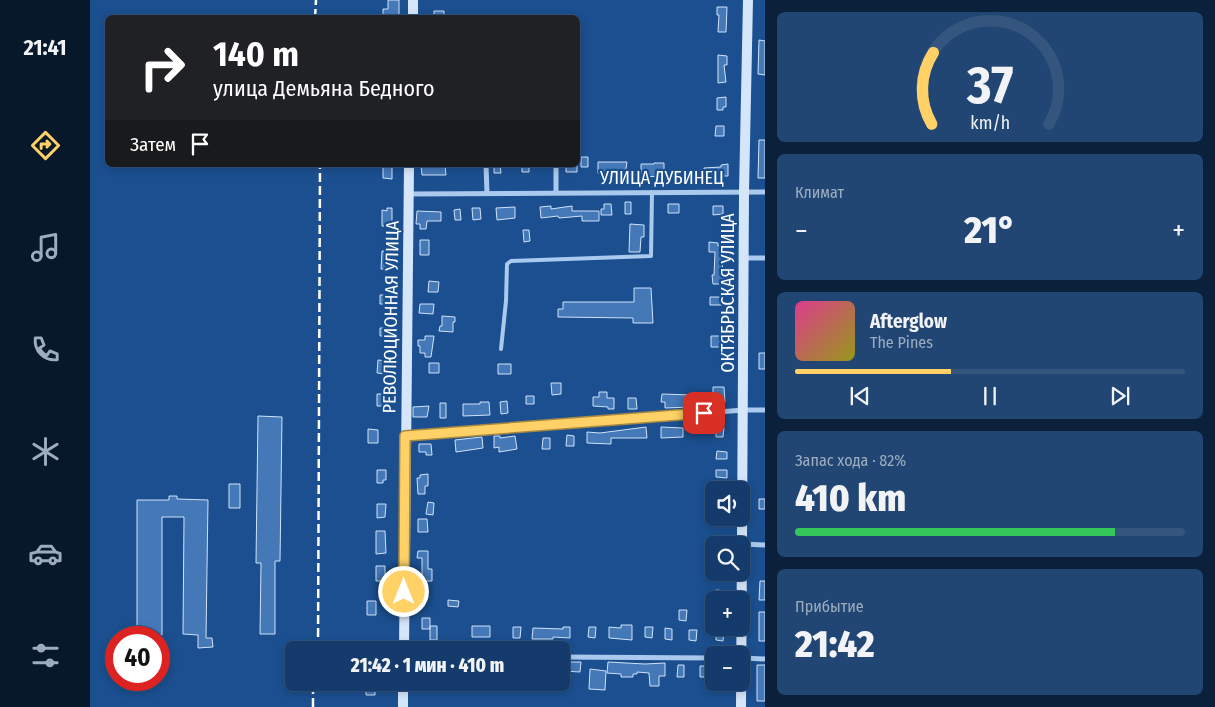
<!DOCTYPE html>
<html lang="ru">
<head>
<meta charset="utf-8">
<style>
	body { margin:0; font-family:"Fira Sans Condensed",sans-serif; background:#214673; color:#f1f3f6; height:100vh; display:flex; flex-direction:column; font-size:19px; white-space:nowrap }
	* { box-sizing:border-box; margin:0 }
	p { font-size:16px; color:#9dadc1 }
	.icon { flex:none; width:28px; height:28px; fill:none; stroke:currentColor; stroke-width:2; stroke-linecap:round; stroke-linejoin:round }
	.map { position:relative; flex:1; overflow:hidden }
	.side { display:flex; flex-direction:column; gap:12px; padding:12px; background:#0b203b; width:450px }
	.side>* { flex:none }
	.guide { position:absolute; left:15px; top:15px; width:475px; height:152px; border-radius:8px; box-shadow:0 2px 8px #0003,0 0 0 1px #33557e; background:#202124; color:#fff; overflow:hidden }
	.tools { position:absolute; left:615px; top:481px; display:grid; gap:10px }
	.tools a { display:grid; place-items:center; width:45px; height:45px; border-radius:8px; background:#143b6b; box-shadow:0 2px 8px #0003,0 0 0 1px #33557e; font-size:25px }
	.speed { position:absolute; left:15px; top:626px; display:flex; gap:10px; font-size:25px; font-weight:700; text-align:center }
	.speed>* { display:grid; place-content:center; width:65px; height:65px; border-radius:50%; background:#143b6b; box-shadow:0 2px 8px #0003,0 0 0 1px #33557e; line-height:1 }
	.speed .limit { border:8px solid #d22; background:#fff; color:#111 }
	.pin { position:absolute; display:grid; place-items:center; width:42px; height:42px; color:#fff; margin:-21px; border-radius:10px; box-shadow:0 2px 8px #0006 }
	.me { position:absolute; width:55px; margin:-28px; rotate:0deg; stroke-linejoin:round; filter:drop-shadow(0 0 4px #0008) }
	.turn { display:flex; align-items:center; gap:18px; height:105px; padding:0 25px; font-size:22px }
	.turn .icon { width:65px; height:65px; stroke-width:2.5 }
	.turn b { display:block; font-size:35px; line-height:42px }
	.then { display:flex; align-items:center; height:48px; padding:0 25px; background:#0003; gap:10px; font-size:19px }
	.big { font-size:38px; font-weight:800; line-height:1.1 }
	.side .widget { flex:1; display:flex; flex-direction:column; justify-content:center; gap:8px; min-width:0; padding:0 18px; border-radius:8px; background:#214673 }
	.side .dial { align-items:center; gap:0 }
	.dial svg { height:130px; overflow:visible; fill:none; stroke:#33557e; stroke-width:7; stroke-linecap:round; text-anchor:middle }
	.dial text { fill:#f1f3f6; stroke:none }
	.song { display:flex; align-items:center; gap:15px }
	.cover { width:60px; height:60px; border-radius:8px; background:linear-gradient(135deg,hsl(330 70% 55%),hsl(60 70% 35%)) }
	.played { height:5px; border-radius:2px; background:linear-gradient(90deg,#ffd166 40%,#33557e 40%) }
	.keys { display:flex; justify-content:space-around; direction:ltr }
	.heat { display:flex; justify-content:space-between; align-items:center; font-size:28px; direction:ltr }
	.charge { height:8px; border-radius:4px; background:linear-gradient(90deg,#34c759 82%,#33557e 0) }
	.trip { position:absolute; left:195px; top:641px; width:285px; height:50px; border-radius:8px; background:#143b6b; box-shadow:0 2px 8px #0003,0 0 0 1px #33557e; font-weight:800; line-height:50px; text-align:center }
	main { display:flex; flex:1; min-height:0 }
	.tab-bar { display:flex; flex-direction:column; width:90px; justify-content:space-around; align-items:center; background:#08182b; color:#9dadc1 }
	.tab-bar .icon { width:35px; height:35px }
	.tab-bar .active { color:#ffd166 }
	.tab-bar b { font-size:22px; color:#f1f3f6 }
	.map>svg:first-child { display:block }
	.building { fill:#4478b7; stroke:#cfe3fa }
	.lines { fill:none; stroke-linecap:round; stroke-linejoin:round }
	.lane { stroke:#a9c9ee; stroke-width:4 }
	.street { stroke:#a9c9ee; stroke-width:5 }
	.secondary { stroke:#d6e6fa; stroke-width:10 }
	.rail { stroke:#fff; stroke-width:2.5; stroke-dasharray:9 4; stroke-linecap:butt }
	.route-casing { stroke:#a68842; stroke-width:12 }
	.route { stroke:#ffd166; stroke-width:9 }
	.labels { text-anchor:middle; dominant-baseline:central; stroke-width:4.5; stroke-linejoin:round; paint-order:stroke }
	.street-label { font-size:18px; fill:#fff; stroke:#1b4f8f }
</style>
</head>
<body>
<main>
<nav class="tab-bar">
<b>21:41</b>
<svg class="icon active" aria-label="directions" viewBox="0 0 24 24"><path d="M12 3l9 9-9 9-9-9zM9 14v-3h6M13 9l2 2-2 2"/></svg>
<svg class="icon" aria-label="music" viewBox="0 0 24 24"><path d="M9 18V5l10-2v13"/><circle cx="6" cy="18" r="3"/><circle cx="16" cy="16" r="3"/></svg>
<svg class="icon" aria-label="phone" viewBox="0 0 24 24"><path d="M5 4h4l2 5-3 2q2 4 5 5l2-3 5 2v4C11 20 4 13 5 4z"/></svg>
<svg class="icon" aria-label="climate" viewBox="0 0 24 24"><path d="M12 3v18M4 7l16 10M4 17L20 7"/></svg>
<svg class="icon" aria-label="car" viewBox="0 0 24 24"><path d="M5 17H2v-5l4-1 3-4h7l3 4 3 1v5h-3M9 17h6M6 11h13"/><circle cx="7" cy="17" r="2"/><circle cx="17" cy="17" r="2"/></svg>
<svg class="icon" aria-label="filters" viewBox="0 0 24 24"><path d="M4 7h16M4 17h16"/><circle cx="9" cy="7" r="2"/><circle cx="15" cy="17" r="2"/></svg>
</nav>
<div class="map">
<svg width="675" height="707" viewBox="0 0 675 707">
	<rect width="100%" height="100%" fill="#1b4f8f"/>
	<path class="building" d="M298,0H309V16L293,15V9H298Z
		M627,7H637L636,32H628L629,15H627Z
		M344,11H354V18H344Z
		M669,40L675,41V75L668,74Z
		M628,55L637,56V65H634L636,82L628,83Z
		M636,97V107H633V110H627V98Z
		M626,126H634V136H625Z
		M669,140H675V178H668Z
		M491,157H498V167H491Z
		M508,162H537L535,175L508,173Z
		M564,163H574V176L551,177V164H564Z
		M638,164V176H614V168L631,167V165Z
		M293,165H302V179L293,178Z
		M331,165H355L356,175H332Z
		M404,165H410L411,173H404Z
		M432,165H439V172H432Z
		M476,165H487V172H476Z
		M535,202H541V214H535Z
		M514,204H521L522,215H511V209H514Z
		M578,204H589V213H578Z
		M461,206V209L482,206V211H509V221H492V216L469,218L468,216L451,218L450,207Z
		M623,206H633V214L623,215Z
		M425,207V218L407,220L406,208Z
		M297,208H302V227L292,226V210L297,211Z
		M382,208H390L391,219L383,220Z
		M370,209L371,220H365L364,210Z
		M327,211L351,212V221H337L336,229H330V224H326Z
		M540,224L554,225V237H551L550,252H539Z
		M433,230H439L440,241L434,242Z
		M330,240H339V255H330Z
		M619,242L628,243V246H633L632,284H623L622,275H624L625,252H619Z
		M292,251H298V254H301L300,269H291Z
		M339,281L349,282L348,292H338Z
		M544,288H561L563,323H543V318L468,317V309H473V302H544Z
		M290,295H301V304H290Z
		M620,297H632V305H620Z
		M330,304H344L343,314L329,313Z
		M352,316L365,317V322H363V332L349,331L350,326H352Z
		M290,328H298V336H290Z
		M335,336H344L341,357H335V353H330V346H328V340H335Z
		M621,336H630V347H621Z
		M669,353H675V369H669Z
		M288,360L298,361L297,374L287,373Z
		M339,363H349V373H339Z
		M408,364H421V374H408Z
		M461,383H471V394L462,395Z
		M623,387H634L635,402H623Z
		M509,392H517V398H524V409H518V407L503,406V397H509Z
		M287,394H297V406H287Z
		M572,394L602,395V407L575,408V402H571Z
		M436,396H444V404H436Z
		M538,398H546L547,409H538Z
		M417,401L418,413L411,414L410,402Z
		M390,402H399L400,415L373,416V404H390Z
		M350,403H356V418H350Z
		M339,406L337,417H323V407Z
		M168,416L192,417L190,561H185V634H170L171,563H166Z
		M556,427L557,438H521V444L497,443V432L510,433Z
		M571,427L593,428V437L571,438Z
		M626,428H634L633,437H626Z
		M278,429L288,430V443H278Z
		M477,435L484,436V446H476Z
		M404,436H410V438L425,436L427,449L409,452V447L404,448Z
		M392,437L393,448L366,452L365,440Z
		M453,438H460V449H452Z
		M329,444H341L342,455H336V452H329Z
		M627,451L637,452V459H626Z
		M287,470H296V480H293V483H287Z
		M626,470H637V478L626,477Z
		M338,474V486H335V494H328L327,478H330V475Z
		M139,484H150V508H139Z
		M79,496H87V499L118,500L116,638H122L123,647L108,648V635L93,634L94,517H72V635H47V500H79Z
		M669,499H675V509H669Z
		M338,502L344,503L343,515L336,514Z
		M287,504H296L295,517L287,518Z
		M626,518H637L638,526H626Z
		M328,519H337L338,532H328Z
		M286,531H295L296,553L286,554Z
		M626,539H640V545H626Z
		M328,551H338V569H342V581H332V558H327Z
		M286,566H295V581H286Z
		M670,581H675V600H669Z
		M626,590L636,591V600H626Z
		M358,600L369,601L368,607L358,606Z
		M277,601H286V615H277Z
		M589,610H597L596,621L589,620Z
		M669,612H675V641H669Z
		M332,618H340V629H332Z
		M531,625H542V640L519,638V627L531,628Z
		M340,626H347V640H340Z
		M382,626H400V637H382Z
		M423,627H431L430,638H423Z
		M473,627H480V638L463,637V639H442L443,628L473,629Z
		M499,627H506L505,638L498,637Z
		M555,627H563L562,638L555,637Z
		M575,628L582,629V640L575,639Z
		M622,628H634L633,641L626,640V636L622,635Z
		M599,630H607L606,641L599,640Z
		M276,643L285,644V650H276Z
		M473,662H491L490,672L473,671Z
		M518,662L555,664L575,663V676H569V686H560L559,673L547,672V674H543V677H531V674L517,673Z
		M588,665H594V677H587Z
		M667,665H675V701H667Z
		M610,666H616V677H610Z
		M500,669L516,671L515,690L499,689Z
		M285,685V695H276V686Z"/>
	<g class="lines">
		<path class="lane" d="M411,349L416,301L417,264L421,261L561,256L562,192"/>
		<path class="street" d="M396,165L397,193
			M466,193V165
			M319,194L675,192
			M654,258H675
			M316,436L654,410H675
			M653,544L675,545
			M471,657L624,658
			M652,658L675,659"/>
		<path class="secondary" d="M323,18V0
			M314,650L319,165
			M313,707V682
			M651,707L654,192L658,0"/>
		<path class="rail" d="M225,18L226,0
			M228,650L230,165
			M223,707V682"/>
	</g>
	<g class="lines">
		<defs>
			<path id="route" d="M314,592L315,436L614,413"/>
		</defs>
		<use href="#route" class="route-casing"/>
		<use href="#route" class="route"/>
	</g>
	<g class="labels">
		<g class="street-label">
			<text x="572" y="178">УЛИЦА ДУБИНЕЦ</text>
			<text transform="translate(638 293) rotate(-90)">ОКТЯБРЬСКАЯ УЛИЦА</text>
			<text transform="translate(301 317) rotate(-89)">РЕВОЛЮЦИОННАЯ УЛИЦА</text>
		</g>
	</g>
</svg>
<div class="tools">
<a><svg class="icon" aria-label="sound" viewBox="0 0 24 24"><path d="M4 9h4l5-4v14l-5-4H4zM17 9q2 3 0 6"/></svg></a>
<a><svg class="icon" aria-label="search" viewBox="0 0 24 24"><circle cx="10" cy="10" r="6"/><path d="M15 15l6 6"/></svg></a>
<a>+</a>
<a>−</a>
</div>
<div class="speed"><div class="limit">40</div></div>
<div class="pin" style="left:614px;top:413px;background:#d93025"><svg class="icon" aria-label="arrive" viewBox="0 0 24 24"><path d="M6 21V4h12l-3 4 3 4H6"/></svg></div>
<svg class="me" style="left:314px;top:592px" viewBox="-20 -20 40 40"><circle r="17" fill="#ffd166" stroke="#fff" stroke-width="3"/><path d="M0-11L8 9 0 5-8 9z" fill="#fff"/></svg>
<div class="trip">21:42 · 1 мин · 410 m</div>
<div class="guide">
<div class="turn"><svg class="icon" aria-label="right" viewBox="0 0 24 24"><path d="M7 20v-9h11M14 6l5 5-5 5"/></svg><div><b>140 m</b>улица Демьяна Бедного</div></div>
<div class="then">Затем<svg class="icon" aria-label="arrive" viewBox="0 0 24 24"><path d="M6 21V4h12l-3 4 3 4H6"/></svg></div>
</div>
</div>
<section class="side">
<div class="widget dial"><svg viewBox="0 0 100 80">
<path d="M14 69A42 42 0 1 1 86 69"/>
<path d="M14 69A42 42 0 0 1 15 25" stroke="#ffd166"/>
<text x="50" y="56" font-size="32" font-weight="700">37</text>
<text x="50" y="72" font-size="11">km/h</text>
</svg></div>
<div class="widget"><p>Климат</p>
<div class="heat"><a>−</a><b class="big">21°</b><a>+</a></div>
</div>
<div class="widget">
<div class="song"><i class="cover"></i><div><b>Afterglow</b><p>The Pines</p></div></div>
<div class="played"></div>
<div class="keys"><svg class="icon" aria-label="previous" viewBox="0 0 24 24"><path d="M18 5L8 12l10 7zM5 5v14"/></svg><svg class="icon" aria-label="pause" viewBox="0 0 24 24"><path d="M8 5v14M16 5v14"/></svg><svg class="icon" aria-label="next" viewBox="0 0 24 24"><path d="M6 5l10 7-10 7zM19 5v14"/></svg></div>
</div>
<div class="widget"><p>Запас хода · 82%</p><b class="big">410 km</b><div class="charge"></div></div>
<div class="widget"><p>Прибытие</p><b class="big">21:42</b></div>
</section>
</main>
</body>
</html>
